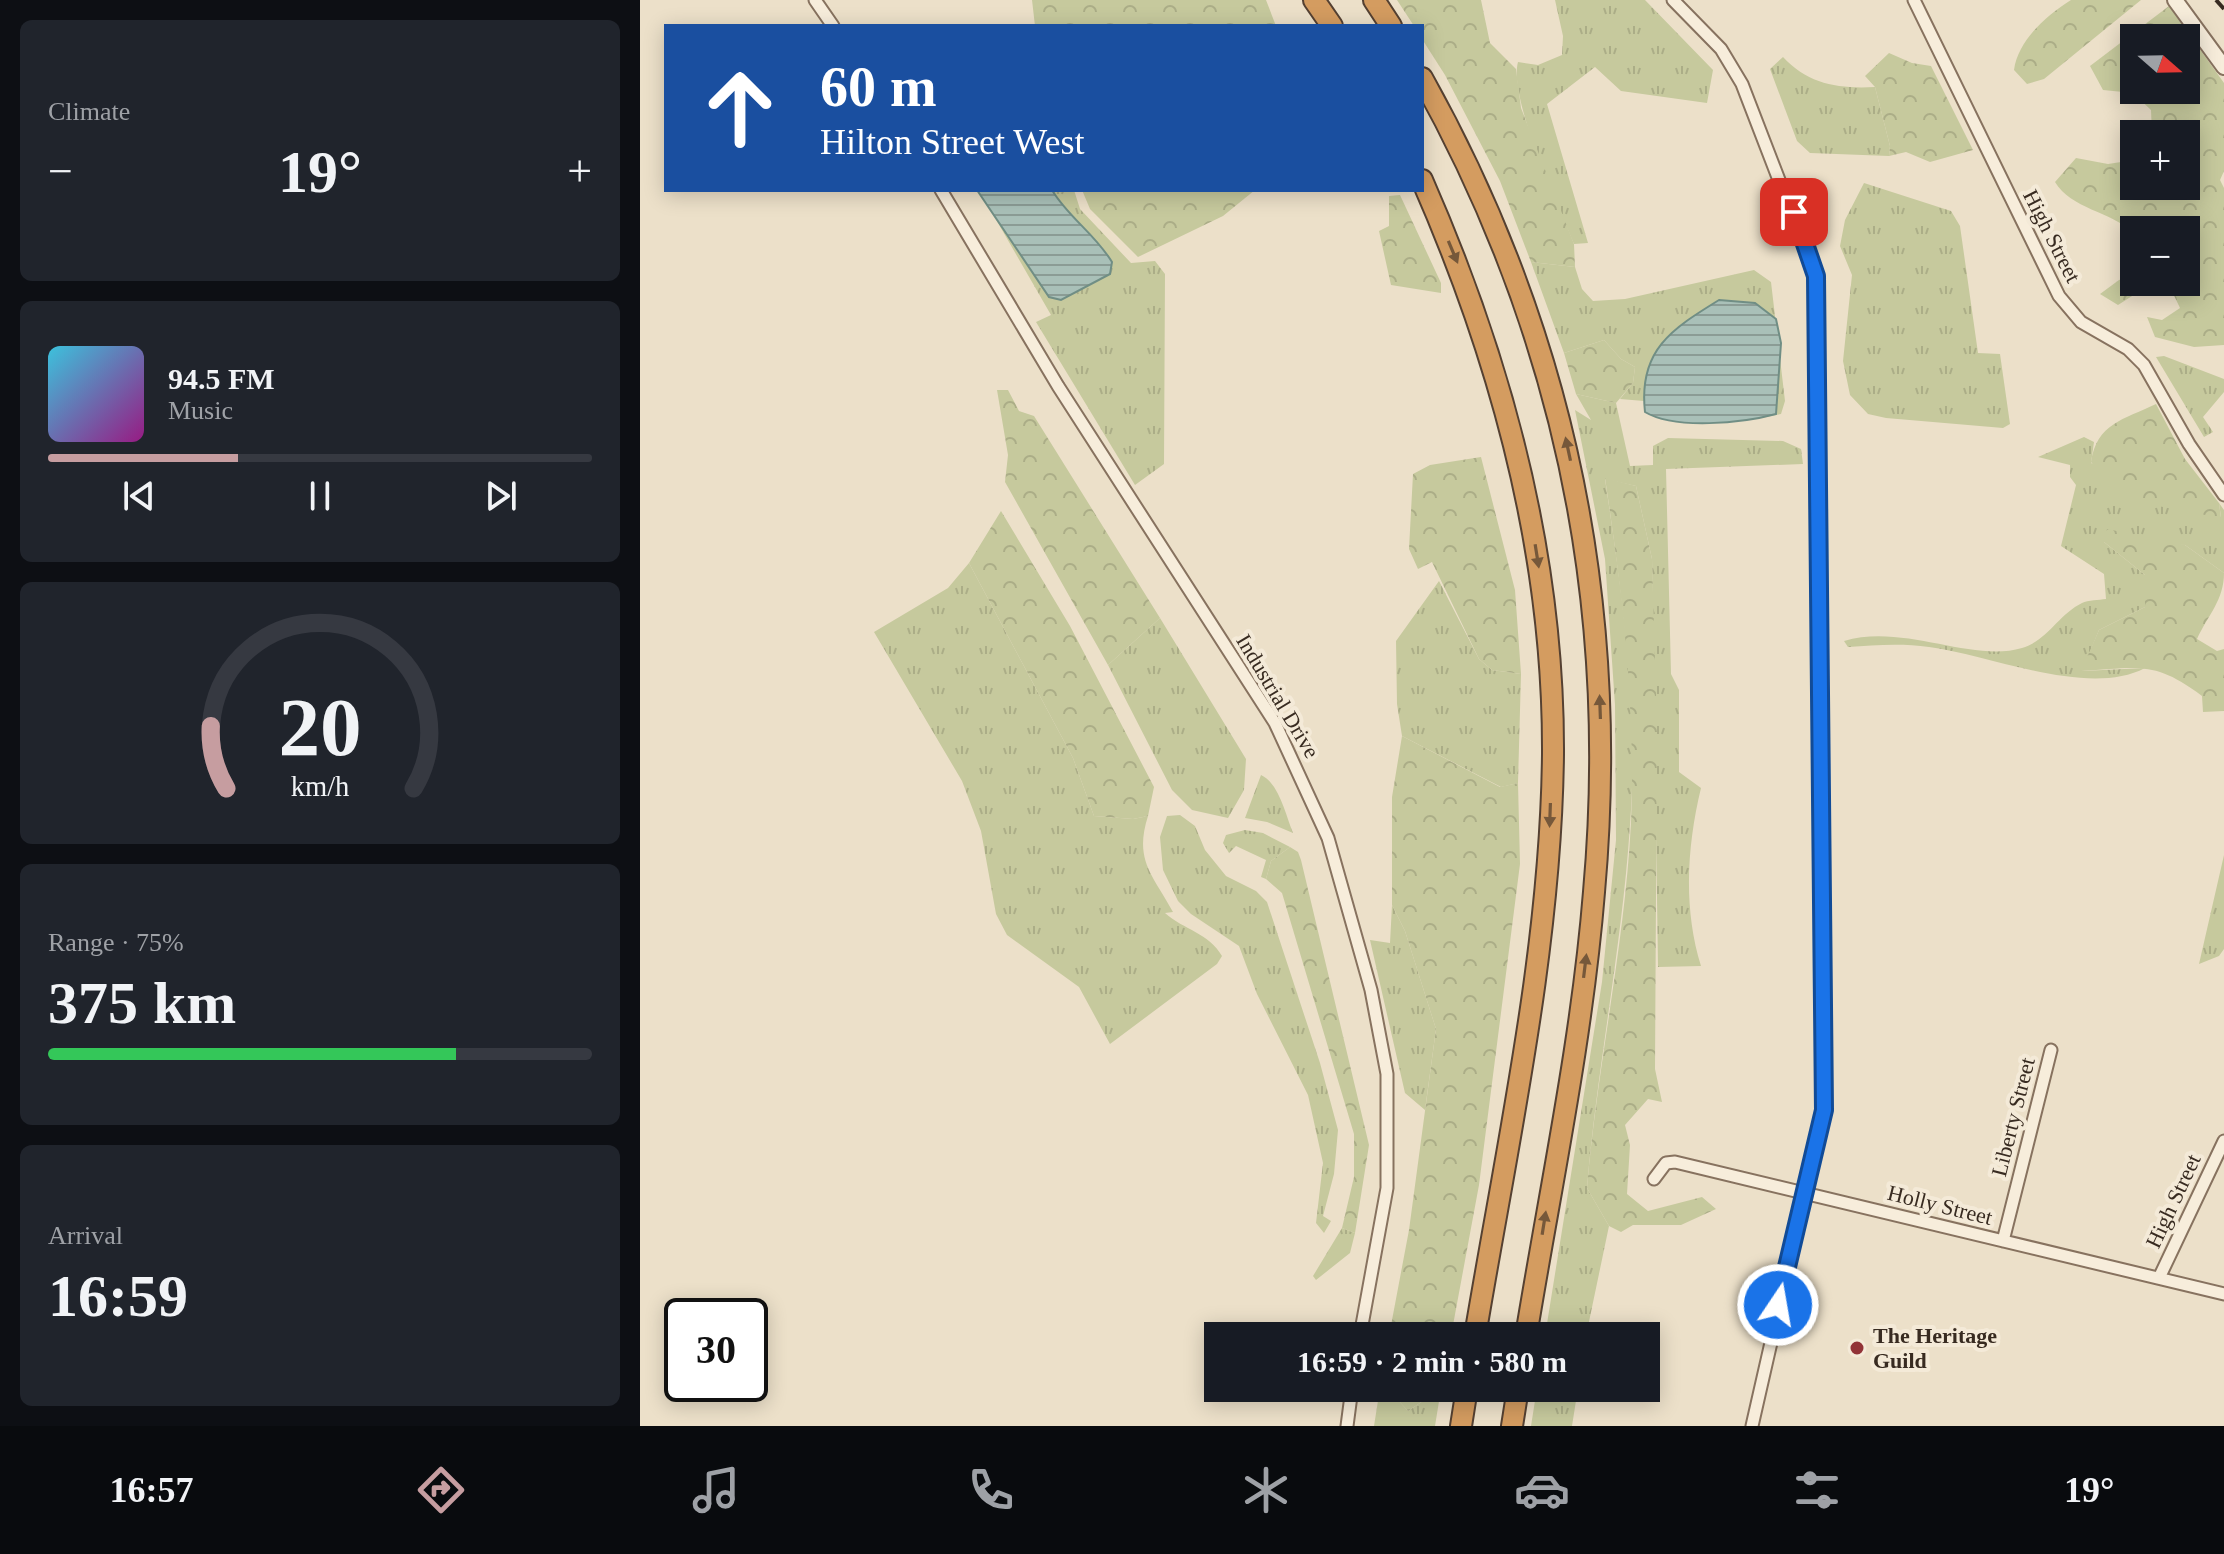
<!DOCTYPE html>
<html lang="en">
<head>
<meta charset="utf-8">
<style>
	body { margin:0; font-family:Georgia,serif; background:#20242c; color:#f1f3f6; height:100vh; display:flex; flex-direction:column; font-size:30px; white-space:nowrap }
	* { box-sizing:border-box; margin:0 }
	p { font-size:26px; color:#9ea1a6 }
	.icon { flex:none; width:44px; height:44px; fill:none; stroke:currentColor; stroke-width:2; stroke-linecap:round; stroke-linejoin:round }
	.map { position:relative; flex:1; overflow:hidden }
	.details { display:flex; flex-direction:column; gap:20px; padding:20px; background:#0d0f14; width:640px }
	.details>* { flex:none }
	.top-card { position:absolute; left:24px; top:24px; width:760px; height:168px; border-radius:0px; box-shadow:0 4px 20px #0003; background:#1a4fa0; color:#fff; overflow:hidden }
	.needle { width:52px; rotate:110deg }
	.tools { position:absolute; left:1480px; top:24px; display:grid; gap:16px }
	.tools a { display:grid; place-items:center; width:80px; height:80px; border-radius:0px; background:#171b24; box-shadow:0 4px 20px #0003; font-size:40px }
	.speed { position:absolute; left:24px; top:1298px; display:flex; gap:16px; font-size:40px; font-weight:700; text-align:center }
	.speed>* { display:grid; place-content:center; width:104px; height:104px; border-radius:50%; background:#171b24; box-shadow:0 4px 20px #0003; line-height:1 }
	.speed .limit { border:4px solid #111; border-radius:12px; background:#fff; color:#111 }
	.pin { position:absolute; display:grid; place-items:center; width:68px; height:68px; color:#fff; margin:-34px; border-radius:16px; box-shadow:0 4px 12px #0006 }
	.me { position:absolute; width:88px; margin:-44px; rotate:12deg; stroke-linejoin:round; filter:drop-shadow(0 0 6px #0008) }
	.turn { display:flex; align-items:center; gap:28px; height:168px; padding:0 24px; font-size:36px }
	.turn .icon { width:104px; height:104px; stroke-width:2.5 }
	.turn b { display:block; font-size:56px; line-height:68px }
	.big { font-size:60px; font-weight:800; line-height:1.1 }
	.details .widget { flex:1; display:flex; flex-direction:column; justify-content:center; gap:12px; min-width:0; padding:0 28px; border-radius:12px; background:#20242c }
	.details .dial { align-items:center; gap:0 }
	.dial svg { height:208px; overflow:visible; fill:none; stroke:#363941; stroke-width:7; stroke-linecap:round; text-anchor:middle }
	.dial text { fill:#f1f3f6; stroke:none }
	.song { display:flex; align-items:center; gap:24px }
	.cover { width:96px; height:96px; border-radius:12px; background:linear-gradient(135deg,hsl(190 70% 55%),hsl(310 70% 35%)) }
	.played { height:8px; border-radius:4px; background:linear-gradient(90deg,#c69da0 35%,#363941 35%) }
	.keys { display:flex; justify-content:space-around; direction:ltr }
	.heat { display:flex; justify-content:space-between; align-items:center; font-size:44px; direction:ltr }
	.charge { height:12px; border-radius:6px; background:linear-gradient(90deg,#34c759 75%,#363941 0) }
	.trip { position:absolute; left:564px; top:1322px; width:456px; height:80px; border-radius:0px; background:#171b24; box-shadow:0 4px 20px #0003; font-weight:800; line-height:80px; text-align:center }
	.menu { display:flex; height:128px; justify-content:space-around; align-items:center; background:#090b0e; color:#9ea1a6 }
	.menu .icon { width:56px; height:56px }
	.menu .on { color:#c69da0 }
	.menu b { font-size:36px; color:#f1f3f6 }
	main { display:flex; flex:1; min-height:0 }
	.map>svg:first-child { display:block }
	.grass { fill:url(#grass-tufts) }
	.forest { fill:url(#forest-crowns); fill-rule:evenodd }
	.water { fill:url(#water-rules); stroke:#708e85; stroke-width:2 }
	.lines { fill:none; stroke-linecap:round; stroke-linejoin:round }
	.minor-casing { stroke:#87725f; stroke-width:15 }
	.tertiary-casing { stroke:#87725f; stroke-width:18 }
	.motorway-casing { stroke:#554132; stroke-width:24 }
	.minor { stroke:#f7eddb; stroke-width:11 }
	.tertiary { stroke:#f7eddb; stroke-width:14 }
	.motorway { stroke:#d49c60; stroke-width:20 }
	.rail { stroke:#382b21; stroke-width:4; stroke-dasharray:14 14; stroke-linecap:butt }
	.oneway { fill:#76583a }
	.route-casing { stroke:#114b97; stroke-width:20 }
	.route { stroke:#1a73e8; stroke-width:14 }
	.poi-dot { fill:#923337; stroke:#f4ead8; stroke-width:3 }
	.labels { text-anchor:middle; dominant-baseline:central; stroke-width:8; stroke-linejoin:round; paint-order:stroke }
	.street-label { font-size:22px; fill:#382b21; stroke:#f4ead8 }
	.poi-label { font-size:22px; font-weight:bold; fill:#382b21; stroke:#f4ead8; text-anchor:start }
</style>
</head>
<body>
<main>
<section class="details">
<div class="widget"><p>Climate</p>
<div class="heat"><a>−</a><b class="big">19°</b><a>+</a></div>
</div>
<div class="widget">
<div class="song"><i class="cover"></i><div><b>94.5 FM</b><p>Music</p></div></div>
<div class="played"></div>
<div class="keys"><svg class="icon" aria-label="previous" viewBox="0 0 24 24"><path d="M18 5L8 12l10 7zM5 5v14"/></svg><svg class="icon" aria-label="pause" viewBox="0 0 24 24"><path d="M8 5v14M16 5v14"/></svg><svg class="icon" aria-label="next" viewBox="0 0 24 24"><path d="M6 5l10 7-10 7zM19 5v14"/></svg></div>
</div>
<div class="widget dial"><svg viewBox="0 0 100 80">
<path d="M14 69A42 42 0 1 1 86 69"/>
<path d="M14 69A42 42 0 0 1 8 45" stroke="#c69da0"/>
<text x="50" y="56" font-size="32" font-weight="700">20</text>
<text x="50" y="72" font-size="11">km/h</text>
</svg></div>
<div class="widget"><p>Range · 75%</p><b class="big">375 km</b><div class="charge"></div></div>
<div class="widget"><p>Arrival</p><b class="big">16:59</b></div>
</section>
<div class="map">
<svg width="1584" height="1426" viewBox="0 0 1584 1426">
	<defs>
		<pattern id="grass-tufts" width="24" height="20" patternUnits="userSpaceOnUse" patternTransform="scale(2)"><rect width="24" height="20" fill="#c6c99d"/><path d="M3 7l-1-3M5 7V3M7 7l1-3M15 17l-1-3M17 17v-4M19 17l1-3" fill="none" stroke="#abad87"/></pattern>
		<pattern id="forest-crowns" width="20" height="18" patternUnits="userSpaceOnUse" patternTransform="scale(2)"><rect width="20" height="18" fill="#c6c99d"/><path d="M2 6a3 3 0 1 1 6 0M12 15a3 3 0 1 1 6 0" fill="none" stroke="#abad87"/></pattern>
		<pattern id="water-rules" width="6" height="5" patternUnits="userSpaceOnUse" patternTransform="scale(2)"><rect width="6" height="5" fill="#a9c0b8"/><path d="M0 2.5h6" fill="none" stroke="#8b9c95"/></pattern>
	</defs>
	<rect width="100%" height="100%" fill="#ece0c9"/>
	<path class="grass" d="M915,0H1005L1073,70L1067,103L981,91L955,67L907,104L948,243L934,244C919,206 868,98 878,62L898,65L922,55L923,36Z
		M1143,57C1168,84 1198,89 1235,87L1250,146L1249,156L1170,153L1157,141L1130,69Z
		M1224,183L1311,211L1320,226L1338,353L1360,354L1370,424L1363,428L1246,418L1228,414L1210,395L1203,361L1212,275L1200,246L1205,220Z
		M339,190H434L440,209L491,263L515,261L525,274L524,464L495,485L396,322L411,315Z
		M891,262L935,267L942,289L953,301L985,299L1114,270L1131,282L1145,401L1141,414C1106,422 1036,430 1005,412L1004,401L980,399L993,383L995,367L981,359L964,340L924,353Z
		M1524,356L1584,379V392L1563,417L1573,432L1564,437L1516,357Z
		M936,394L976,403L990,466L1013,465V446L1028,438L1143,441L1161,449L1163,464L1026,469L1031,674L1039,690V772L1061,788C1047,846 1043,908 1061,966L1018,967L1012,559L996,486L965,479C982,592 999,710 990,825C982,947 957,1067 947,1188L969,1226L946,1336H905L962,982L976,840L975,705L965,559L935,410L951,420Z
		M1444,437L1454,442L1451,463L1581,517L1579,503L1584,510V573L1545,545L1464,542L1505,575V607L1459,630L1442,671L1505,668C1448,698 1351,655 1289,647C1262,643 1235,645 1208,647L1204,641C1263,623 1332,663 1382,648C1407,641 1419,614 1442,603C1448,600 1459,600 1466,599L1464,574L1421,546L1436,485L1430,477V465L1398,457Z
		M329,563L433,758L454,816L493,819L508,816C494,860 512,874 533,912L525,913C544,930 569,933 582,956L577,964L470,1044L439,987L367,935L356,914L341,831L322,781L234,632L308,588Z
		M799,581L839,659L852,670L881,674L878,783L861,787L762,736L757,704L756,641Z
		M520,618L606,759L604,790L588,818L552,810L532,790L468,665Z
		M621,775C639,783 646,816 653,833L627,822L605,818Z
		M540,815L555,826L565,850L586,876L616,891L627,902L680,1063L698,1130L694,1174L683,1216L691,1221L684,1233L676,1223L683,1163L668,1095L617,994L599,946L551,914L538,901L523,870L520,837L527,816Z
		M605,830L623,833L650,847L631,861L626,879L621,877L626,860L596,846L589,853L583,843L586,835Z
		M1584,855V949L1579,956L1559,964Z
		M752,905L765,931L796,1029L785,1110L765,1093L730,940L750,943Z
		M702,1228L715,1233L710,1253L676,1280L673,1276Z
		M740,1388H747L768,1411L801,1389L795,1426H734Z
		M897,1388H938L932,1426H891Z"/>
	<path class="forest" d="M392,0H626L636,26H395Z
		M757,0H841L850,43L876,69L881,108L934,244L935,267L891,262L860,181L805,75L782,39V26H774Z
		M1431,0H1501L1404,79L1387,84L1374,70C1378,40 1407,15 1431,0Z
		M1529,6L1584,83V171L1580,180L1584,188V345L1554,347L1515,337L1507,317L1522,320L1540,308L1529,285L1521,282H1546V230L1494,233C1470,211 1431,209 1415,182L1436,158L1468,164L1494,160V186H1546V134H1512L1511,110L1493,93L1463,90L1450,66ZM1494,38H1546V90H1494Z
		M1249,53L1272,63L1291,66L1333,150L1290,162L1266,152L1249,156L1250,146L1235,87L1225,76Z
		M442,190H615L583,216L498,257L450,209Z
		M760,195L801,283V293L751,285L739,231L749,226V196Z
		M1494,275V282H1514L1478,305L1460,294L1479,280Z
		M964,340L981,359L995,367L993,383L976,403L936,394L924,353Z
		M357,390H368L379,411L394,416L520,618L468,665L365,482L368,455Z
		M1516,404L1545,459L1579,503L1581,518L1481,499L1451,462C1457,423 1483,420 1516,404Z
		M841,457L875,590L881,674L852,670L839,659L792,562L778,569L769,549L773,474L790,465Z
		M965,478L996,486L1012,559L1017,729L1015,1069L1022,1102L1008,1099L985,1125L990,1145L987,1194L1008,1211L1062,1197L1076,1209L1041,1225H993L981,1232L969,1226L947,1188C957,1066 985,945 991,822C996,707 982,591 965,478Z
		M361,511L430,626L514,787L508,816L493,819L454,816L433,758L329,563Z
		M1467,529L1545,545L1584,573C1584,600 1568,615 1557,639L1577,651L1584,649V711L1563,712L1562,696C1514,660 1499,668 1441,671L1459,630L1505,607V575L1464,542Z
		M762,736L860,787L878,783L880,864L839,1185L811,1336H749L769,1230L796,1029L765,931L752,905V797Z
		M650,847L658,852L661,860L729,1145L715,1233L702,1228L714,1177V1134L642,893L626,879L631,861Z
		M747,1388H802L768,1411Z"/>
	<path class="water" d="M337,190H412C428,217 455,234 472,262L470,274L421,300L409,297Z
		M1079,300L1115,303L1136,319L1141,343L1136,414C1103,423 1035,430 1005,412C998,350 1032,329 1079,300Z"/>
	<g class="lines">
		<defs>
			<path id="minor" d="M175,0L193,26
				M1033,0L1081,49L1102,84L1176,276L1184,1110L1112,1426
				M1274,0L1419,296L1441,322L1488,349L1504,365L1549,444L1584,495
				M301,190L418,386L635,723L688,838L731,990L747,1074V1188L720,1336
				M1014,1179L1026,1163L1035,1162L1584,1294
				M1363,1241L1411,1050
				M1519,1278L1584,1141
				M707,1426L712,1388"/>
			<path id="tertiary" d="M1535,0L1584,67"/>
			<path id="motorway" d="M674,0L692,26
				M734,0L751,26
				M782,78C924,332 980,603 954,892C942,1041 910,1189 886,1336
				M782,180C862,362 914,554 913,754C911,949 867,1144 835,1336
				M821,1426L827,1388
				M872,1426L878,1388"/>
		</defs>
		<use href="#minor" class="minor-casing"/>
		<use href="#tertiary" class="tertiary-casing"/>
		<use href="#motorway" class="motorway-casing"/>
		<use href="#minor" class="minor"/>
		<use href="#tertiary" class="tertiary"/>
		<use href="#motorway" class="motorway"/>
		<path class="rail" d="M1576,0L1584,9"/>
	</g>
	<defs><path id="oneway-solid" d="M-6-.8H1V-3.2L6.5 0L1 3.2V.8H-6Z" transform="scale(2)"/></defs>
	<g class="oneway">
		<use href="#oneway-solid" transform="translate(813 252) rotate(67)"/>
		<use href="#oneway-solid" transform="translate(928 449) rotate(-102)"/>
		<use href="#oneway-solid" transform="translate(897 556) rotate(81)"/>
		<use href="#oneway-solid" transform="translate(960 707) rotate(-92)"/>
		<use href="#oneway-solid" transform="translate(910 815) rotate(92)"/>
		<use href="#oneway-solid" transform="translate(945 966) rotate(-83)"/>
		<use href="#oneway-solid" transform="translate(904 1223) rotate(-81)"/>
	</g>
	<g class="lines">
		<defs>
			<path id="route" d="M1138,1305L1184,1110L1176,276L1154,212"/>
		</defs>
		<use href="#route" class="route-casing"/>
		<use href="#route" class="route"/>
	</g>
	<circle class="poi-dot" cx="1217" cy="1348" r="8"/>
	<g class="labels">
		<g class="street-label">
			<text transform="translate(1412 236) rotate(63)">High Street</text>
			<text transform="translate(638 696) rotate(59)">Industrial Drive</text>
			<text transform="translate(1373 1117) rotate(-76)">Liberty Street</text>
			<text transform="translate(1533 1201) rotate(-65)">High Street</text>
			<text transform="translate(1300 1205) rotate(14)">Holly Street</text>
		</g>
		<g class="poi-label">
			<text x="1233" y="1335">The Heritage<tspan x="1233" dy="25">Guild</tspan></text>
		</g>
	</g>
</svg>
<div class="tools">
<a><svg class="needle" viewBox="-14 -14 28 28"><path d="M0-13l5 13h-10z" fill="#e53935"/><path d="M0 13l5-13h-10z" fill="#9ea1a6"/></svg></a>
<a>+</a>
<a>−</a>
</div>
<div class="speed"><div class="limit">30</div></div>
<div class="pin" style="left:1154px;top:212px;background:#d93025"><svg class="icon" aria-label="arrive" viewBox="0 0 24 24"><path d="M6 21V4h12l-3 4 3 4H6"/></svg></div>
<svg class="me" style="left:1138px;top:1305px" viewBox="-20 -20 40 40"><circle r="17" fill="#1a73e8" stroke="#fff" stroke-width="3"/><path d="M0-11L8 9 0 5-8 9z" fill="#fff"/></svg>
<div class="trip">16:59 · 2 min · 580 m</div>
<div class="top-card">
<div class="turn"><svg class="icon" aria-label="ahead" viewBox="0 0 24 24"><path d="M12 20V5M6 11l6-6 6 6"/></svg><div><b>60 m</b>Hilton Street West</div></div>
</div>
</div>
</main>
<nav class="menu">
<b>16:57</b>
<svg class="icon on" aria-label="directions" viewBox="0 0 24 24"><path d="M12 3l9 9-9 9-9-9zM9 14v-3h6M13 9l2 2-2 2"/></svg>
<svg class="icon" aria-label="music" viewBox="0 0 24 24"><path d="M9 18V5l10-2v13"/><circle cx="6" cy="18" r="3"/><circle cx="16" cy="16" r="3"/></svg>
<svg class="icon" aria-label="phone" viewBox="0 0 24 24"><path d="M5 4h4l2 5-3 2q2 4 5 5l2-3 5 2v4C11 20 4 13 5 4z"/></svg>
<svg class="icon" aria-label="climate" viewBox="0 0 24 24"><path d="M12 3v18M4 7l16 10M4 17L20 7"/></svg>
<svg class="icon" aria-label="car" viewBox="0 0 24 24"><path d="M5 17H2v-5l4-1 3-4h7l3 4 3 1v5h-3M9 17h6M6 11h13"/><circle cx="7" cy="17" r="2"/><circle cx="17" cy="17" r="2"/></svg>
<svg class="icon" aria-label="filters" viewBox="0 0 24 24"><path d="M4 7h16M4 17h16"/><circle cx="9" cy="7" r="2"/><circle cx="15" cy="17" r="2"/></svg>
<b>19°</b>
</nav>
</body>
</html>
